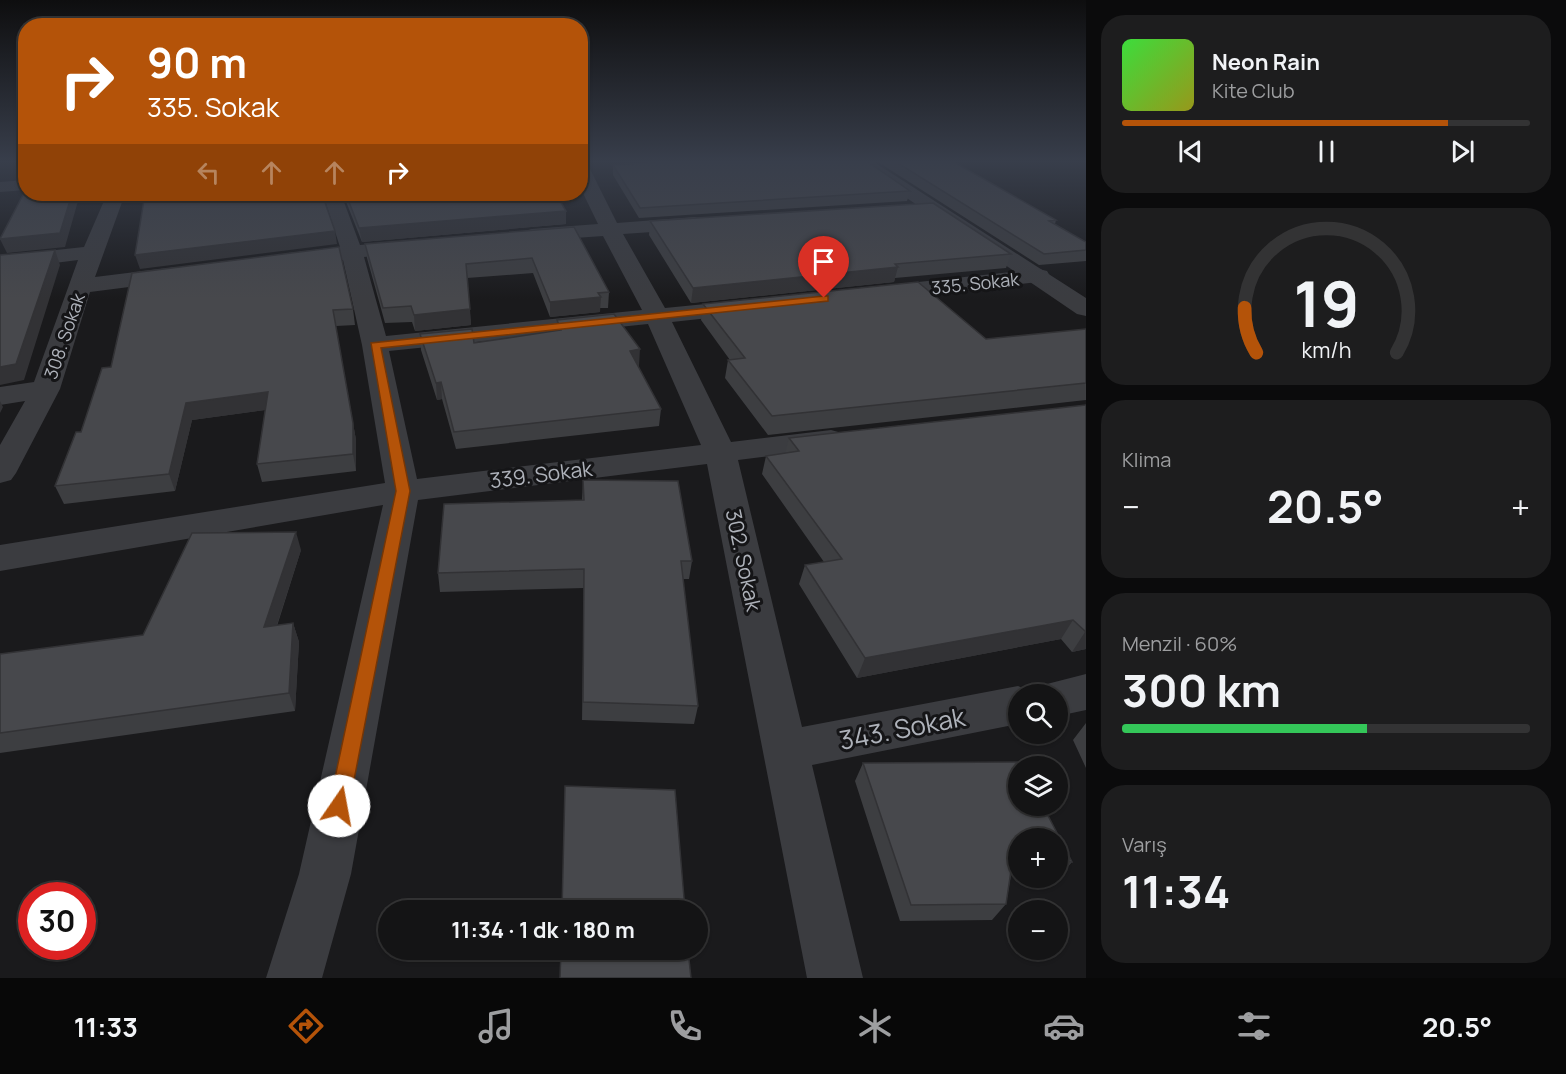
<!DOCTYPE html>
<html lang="tr">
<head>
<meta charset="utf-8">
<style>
	body { margin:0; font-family:Manrope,sans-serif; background:#1d1d1e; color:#f1f3f6; height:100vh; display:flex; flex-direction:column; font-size:22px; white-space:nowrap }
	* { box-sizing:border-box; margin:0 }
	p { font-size:20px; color:#9d9ea0 }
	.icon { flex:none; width:33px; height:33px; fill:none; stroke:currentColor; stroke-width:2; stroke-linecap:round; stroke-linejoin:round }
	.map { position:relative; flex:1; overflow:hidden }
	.drawer { display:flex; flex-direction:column; gap:15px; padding:15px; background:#0b0b0c; width:480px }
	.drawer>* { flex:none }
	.banner { position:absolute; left:18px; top:18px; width:570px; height:183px; border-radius:24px; box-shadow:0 2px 4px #0004,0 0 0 2px #333334; background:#b45309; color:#fff; overflow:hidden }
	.fabs { position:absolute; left:1008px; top:684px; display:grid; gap:12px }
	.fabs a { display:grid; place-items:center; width:60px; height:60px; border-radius:50%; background:#141415; box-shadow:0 2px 4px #0004,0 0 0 2px #333334; font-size:30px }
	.speed { position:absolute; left:18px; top:882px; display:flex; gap:12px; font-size:30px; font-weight:700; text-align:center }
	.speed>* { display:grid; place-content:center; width:78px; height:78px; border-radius:50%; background:#141415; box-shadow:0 2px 4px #0004,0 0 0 2px #333334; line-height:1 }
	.speed .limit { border:9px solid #d22; background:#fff; color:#111 }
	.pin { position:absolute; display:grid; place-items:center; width:51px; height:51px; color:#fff; margin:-62px -26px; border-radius:50% 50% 50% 0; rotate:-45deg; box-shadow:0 0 6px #0007 }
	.pin .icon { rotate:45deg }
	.me { position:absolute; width:66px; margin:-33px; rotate:12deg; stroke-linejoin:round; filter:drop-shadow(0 0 4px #0008) }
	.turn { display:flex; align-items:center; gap:21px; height:126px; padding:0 30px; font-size:27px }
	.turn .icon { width:78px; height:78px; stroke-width:2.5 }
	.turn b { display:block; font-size:42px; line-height:51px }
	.lanes { display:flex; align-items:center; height:57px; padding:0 30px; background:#0003; justify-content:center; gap:30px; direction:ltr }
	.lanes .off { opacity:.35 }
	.big { font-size:45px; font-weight:700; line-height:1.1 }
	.drawer .card { flex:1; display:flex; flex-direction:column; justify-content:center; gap:9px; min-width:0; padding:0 21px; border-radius:24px; background:#1d1d1e }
	.drawer .dial { align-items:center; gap:0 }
	.dial svg { height:156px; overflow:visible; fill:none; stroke:#333334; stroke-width:7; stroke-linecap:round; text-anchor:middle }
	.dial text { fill:#f1f3f6; stroke:none }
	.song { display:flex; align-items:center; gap:18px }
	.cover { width:72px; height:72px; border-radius:9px; background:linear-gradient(135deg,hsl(120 70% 55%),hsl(60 70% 35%)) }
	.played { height:6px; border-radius:3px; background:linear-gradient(90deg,#b45309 80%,#333334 80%) }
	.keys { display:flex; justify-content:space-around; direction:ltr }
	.heat { display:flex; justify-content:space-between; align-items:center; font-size:33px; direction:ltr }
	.charge { height:9px; border-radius:4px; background:linear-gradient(90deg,#34c759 60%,#333334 0) }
	.trip { position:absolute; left:378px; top:900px; width:330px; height:60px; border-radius:30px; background:#141415; box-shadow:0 2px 4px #0004,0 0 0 2px #333334; font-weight:700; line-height:60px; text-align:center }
	.tab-bar { display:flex; height:96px; justify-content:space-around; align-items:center; background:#080808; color:#9d9ea0 }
	.tab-bar .icon { width:42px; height:42px }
	.tab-bar .current { color:#b45309 }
	.tab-bar b { font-size:27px; color:#f1f3f6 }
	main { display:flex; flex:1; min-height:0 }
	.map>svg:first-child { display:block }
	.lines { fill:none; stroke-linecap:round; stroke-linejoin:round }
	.minor { fill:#3b3c40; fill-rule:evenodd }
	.tertiary { fill:#3b3c40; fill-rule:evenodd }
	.wall { fill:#3d3e41 }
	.shaded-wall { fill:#323235 }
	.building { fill:#47484c; stroke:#323235; stroke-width:1.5 }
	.route { fill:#b45309; stroke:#753606; stroke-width:1.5 }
	.labels { text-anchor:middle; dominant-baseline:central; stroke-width:6; stroke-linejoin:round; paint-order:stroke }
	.far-street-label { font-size:18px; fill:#aeb2ba; stroke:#151517 }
	.street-label { font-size:21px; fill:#aeb2ba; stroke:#151517 }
	.near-street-label { font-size:26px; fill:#aeb2ba; stroke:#151517 }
</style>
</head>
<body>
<main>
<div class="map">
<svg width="1086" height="978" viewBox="0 0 1086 978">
	<rect width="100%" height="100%" fill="#1a1a1c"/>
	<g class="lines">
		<path class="minor" d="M580,162L589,167L617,223L695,217L702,219L705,223L702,227L695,229L623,234L665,308L746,300L755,302L758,307L755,312L746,314L672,322L731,442L831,430L842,433L846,439L842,445L831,448L738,460L802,727L1018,686L1035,694H1018V724L812,765L863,978H807L707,464L418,500L351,874L322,978H266L299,874L383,505L0,571V545L385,483L362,345L343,260L296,265L288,263L285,258L288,253L340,247L323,194H341L360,245L411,240L418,242L422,246L418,250L411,252L364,257L386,336L642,310L603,236L532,241L525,239L522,235L525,231L532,229L598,224L580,187ZM648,324L701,445L417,479L389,351Z
			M26,180V190L0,192V182Z
			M107,194H125L95,277L176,267L184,269L187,274L184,279L176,281L90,292L60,389L16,473L11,480L0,483V445L25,401L0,405V387L34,382L78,260L0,270V256L84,247Z
			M1039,269L1047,271L1050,276L1047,281L881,300L873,298L869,293L873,288L881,286Z
			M1086,674V710L1058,716V694H1038L1043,685Z"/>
		<path class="tertiary" d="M854,162H874L1086,298V316L1077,314Z"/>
	</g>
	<path class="wall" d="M878,162H954L1056,220L1055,224L1086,242V261L1039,265Z
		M613,165L910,191L907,201L639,218L613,175Z
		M343,194H556L566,224L362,242Z
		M650,221L1011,254L1006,268L895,278L894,282L691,303L649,235Z
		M574,227L609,292L608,308H600V312L550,317L533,273L467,278L471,325L415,331L412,322L385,323L367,258L365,244Z
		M132,273L353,309L355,325L336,326L356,440V471L262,482L257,464L265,410L192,420L175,491L64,504L55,486L111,367Z
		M703,304L986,339L1086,329V400L768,435L725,378L728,360H730L701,320Z
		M557,320L639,366H638L661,409L659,426L456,449L442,399L437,400L421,350L420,334L474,343L557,331Z
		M1086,405V649L1072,652L1061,639L857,678L799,584L805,565L824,562L762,474L766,456L785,453L789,438Z
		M583,480L692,561L689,579H683L698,706L694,724L582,720L584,588L440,592L438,573L582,500Z
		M301,550L277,626L293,623L299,642L295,711L0,753V654L143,635Z
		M1086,723V768L1073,740Z
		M1021,762L1023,766H1018V806H1043L1072,862L1057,879L1041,878H1058V838H1018V875H1011L1006,904L992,920L900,921L855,781L863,763Z"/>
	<path class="shaded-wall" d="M72,194H80L65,247L7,253L0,239Z
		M566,211V224L362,242L359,228Z
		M335,231L337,244L140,269L135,255Z
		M55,250L60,265L24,380L0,385V367Z
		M898,267L894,282L691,303L693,288Z
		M601,297L600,312L550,317V302Z
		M470,309L471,325L415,331L414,315Z
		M333,310L356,440V471L353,454Z
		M640,349L639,366L629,367L630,351Z
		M441,382L442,399L437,400L436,383Z
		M268,392L272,409L192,420L175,491L169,474L186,403Z
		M0,401L3,407L0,413Z
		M296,532L301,550L270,646L264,627Z
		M1073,620L1061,639L857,678L865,658Z
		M293,623L299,642L295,711L289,693Z
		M1085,632H1086V649L1072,652Z"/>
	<path class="building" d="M660,162H868L910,191L640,208L613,165Z
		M896,162H954L1056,220L1049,221L1086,242V250L1044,254Z
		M26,189V194H72L60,233L0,239Z
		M145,194H322L335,231L135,255Z
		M346,194H556L566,211L359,228Z
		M933,203L1011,254L895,264L898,267L693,288L650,221Z
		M574,227L609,292L598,293L601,297L550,302L532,258L466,264L470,309L414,315L411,306L383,308L365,244Z
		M339,247L353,309L333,310L353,423V454L257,464L268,392L186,403L169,474L55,486L76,432H81L102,368L111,367L132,273Z
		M55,250L16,364L0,367V255Z
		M918,282L986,339L1086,329V383L772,416L728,360L745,358L703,304Z
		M614,314L640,349L630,351L661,409L454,432L441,382L436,383L420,334L472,329L474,343L561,330L557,320Z
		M1086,405V632L1073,620L865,658L805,565L842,559L766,456L799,451L789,438Z
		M583,480L678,481L692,561H681L698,706L583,702L584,569L438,573L444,504L584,500Z
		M296,532L264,627L293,623L289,693L0,733V654L143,635L192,533Z
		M1021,762L1023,766H1018V806H1043L1072,862L1058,861V838H1018V857H1013L1006,904L911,905L863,763Z
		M565,786L675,790L685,910H562Z
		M561,950H688L691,978H560Z"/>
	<linearGradient id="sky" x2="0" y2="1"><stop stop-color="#0e0e0f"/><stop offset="0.54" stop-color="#383e4b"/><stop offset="1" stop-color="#383e4b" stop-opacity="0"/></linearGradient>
	<rect width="1086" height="299" fill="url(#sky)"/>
	<path class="route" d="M824,296H828V301L381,348L410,491L349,806L346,813L339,816L332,813L329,806L396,491L371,343Z"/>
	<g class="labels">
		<g class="far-street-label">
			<text transform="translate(975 283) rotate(-6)">335. Sokak</text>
			<text transform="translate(64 336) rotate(-71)">308. Sokak</text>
		</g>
		<g class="street-label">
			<text transform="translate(541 474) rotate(-7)">339. Sokak</text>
			<text transform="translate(744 560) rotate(78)">302. Sokak</text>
		</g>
		<g class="near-street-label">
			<text transform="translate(902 728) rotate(-11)">343. Sokak</text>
		</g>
	</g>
</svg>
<div class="fabs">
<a><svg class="icon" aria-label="search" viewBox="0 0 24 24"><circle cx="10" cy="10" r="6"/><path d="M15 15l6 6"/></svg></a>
<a><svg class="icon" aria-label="layers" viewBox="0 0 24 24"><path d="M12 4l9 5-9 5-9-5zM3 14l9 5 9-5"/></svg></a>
<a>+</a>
<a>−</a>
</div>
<div class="speed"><div class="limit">30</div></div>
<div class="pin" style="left:824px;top:298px;background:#d93025"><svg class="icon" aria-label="arrive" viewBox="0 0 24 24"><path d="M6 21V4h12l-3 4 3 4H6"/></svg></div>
<svg class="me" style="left:339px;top:806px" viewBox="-20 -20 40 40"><circle r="19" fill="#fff"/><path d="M0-13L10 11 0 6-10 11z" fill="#b45309"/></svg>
<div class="trip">11:34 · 1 dk · 180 m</div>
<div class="banner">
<div class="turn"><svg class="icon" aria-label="right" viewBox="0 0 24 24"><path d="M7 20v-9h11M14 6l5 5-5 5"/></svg><div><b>90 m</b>335. Sokak</div></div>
<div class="lanes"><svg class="icon off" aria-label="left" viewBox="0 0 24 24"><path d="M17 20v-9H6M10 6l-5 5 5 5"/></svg><svg class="icon off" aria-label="ahead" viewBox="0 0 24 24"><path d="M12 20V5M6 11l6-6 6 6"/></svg><svg class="icon off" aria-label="ahead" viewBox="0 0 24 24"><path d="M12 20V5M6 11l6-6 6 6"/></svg><svg class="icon" aria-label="right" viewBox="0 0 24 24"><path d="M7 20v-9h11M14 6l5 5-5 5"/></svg></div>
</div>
</div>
<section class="drawer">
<div class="card">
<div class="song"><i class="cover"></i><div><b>Neon Rain</b><p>Kite Club</p></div></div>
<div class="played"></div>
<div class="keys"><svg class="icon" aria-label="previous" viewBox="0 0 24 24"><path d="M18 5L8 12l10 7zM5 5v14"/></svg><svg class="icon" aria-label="pause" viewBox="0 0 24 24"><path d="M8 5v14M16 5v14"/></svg><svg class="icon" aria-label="next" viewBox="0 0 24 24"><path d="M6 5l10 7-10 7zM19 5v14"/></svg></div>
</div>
<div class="card dial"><svg viewBox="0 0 100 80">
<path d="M14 69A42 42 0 1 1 86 69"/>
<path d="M14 69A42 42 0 0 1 8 46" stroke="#b45309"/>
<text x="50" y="56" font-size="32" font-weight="700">19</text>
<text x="50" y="72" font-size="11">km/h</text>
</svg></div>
<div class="card"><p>Klima</p>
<div class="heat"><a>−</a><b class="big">20.5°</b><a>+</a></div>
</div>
<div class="card"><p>Menzil · 60%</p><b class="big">300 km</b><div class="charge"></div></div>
<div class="card"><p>Varış</p><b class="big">11:34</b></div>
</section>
</main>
<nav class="tab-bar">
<b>11:33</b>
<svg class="icon current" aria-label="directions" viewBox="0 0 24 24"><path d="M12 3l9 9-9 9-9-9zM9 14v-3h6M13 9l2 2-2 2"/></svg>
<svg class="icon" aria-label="music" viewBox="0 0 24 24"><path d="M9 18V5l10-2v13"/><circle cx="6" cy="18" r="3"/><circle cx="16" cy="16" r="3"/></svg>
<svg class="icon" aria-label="phone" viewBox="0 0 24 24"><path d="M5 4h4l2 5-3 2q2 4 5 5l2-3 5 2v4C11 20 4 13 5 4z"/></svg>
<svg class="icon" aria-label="climate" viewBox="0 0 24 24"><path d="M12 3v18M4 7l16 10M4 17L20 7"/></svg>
<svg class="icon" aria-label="car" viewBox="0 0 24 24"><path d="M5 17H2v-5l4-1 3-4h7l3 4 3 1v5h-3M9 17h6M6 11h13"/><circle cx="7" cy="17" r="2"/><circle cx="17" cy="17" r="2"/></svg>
<svg class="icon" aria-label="filters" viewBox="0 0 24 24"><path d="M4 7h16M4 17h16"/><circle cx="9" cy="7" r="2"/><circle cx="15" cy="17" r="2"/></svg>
<b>20.5°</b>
</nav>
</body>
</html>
